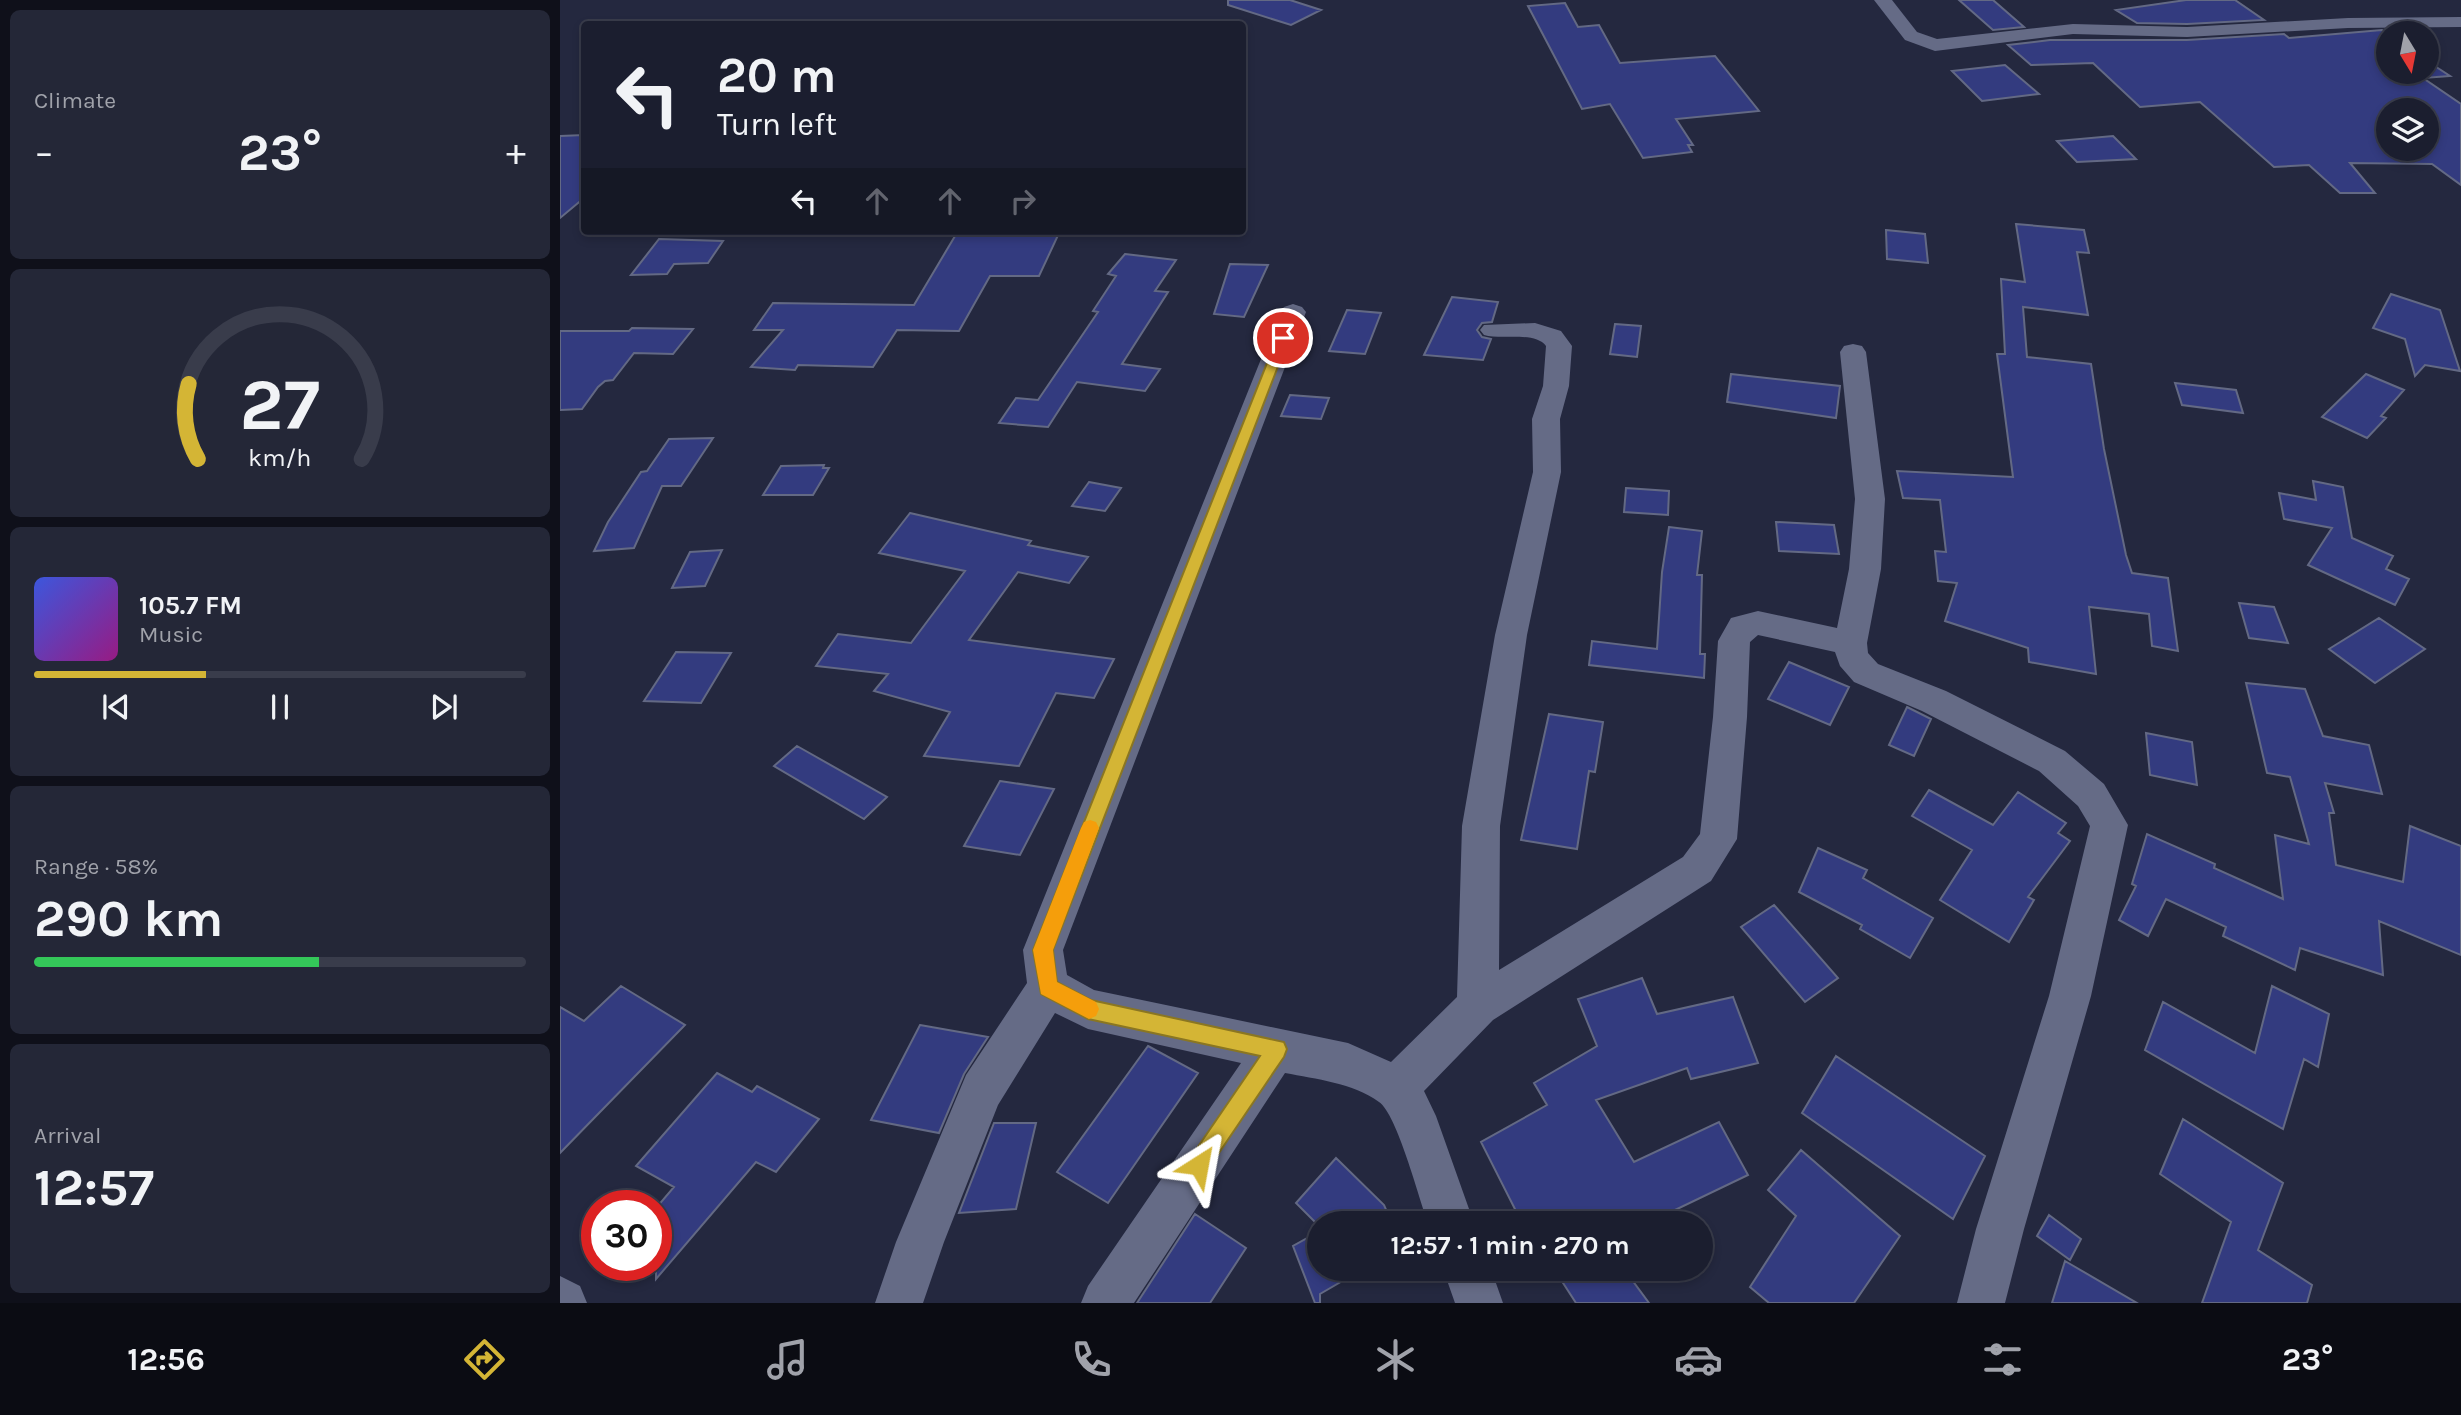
<!DOCTYPE html>
<html lang="en">
<head>
<meta charset="utf-8">
<style>
	body { margin:0; font-family:Karla,sans-serif; background:#242737; color:#f1f3f6; height:100vh; display:flex; flex-direction:column; font-size:26px; white-space:nowrap }
	* { box-sizing:border-box; margin:0 }
	p { font-size:23px; color:#a0a2aa }
	.icon { flex:none; width:38px; height:38px; fill:none; stroke:currentColor; stroke-width:2; stroke-linecap:round; stroke-linejoin:round }
	.map { position:relative; flex:1; overflow:hidden }
	.sheet { display:flex; flex-direction:column; gap:10px; padding:10px; background:#0f101a; width:560px }
	.sheet>* { flex:none }
	.top-card { position:absolute; left:21px; top:21px; width:665px; height:214px; border-radius:7px; box-shadow:0 4px 10px #0003,0 0 0 2px #393c4b; background:#1b1e2f; color:#f1f3f6; overflow:hidden }
	.needle { width:46px; rotate:170deg }
	.tools { position:absolute; left:1816px; top:21px; display:grid; gap:14px }
	.tools a { display:grid; place-items:center; width:63px; height:63px; border-radius:50%; background:#1b1e2f; box-shadow:0 4px 10px #0003,0 0 0 2px #393c4b; font-size:35px }
	.speed { position:absolute; left:21px; top:1190px; display:flex; gap:14px; font-size:35px; font-weight:700; text-align:center }
	.speed>* { display:grid; place-content:center; width:91px; height:91px; border-radius:50%; background:#1b1e2f; box-shadow:0 4px 10px #0003,0 0 0 2px #393c4b; line-height:1 }
	.speed .limit { border:10px solid #d22; background:#fff; color:#111 }
	.pin { position:absolute; display:grid; place-items:center; width:60px; height:60px; color:#fff; margin:-30px; border:4px solid #fff; border-radius:50%; box-shadow:0 2px 7px #0007 }
	.me { position:absolute; width:77px; margin:-38px; rotate:34deg; stroke-linejoin:round; filter:drop-shadow(0 0 5px #0008) }
	.turn { display:flex; align-items:center; gap:24px; height:147px; padding:0 21px; font-size:32px }
	.turn .icon { width:91px; height:91px; stroke-width:2.5 }
	.turn b { display:block; font-size:49px; line-height:60px }
	.lanes { display:flex; align-items:center; height:66px; padding:0 21px; background:#0003; justify-content:center; gap:35px; direction:ltr }
	.lanes .off { opacity:.35 }
	.big { font-size:52px; font-weight:700; line-height:1.1 }
	.sheet .widget { flex:1; display:flex; flex-direction:column; justify-content:center; gap:10px; min-width:0; padding:0 24px; border-radius:10px; background:#242737 }
	.sheet .dial { align-items:center; gap:0 }
	.dial svg { height:182px; overflow:visible; fill:none; stroke:#393c4b; stroke-width:7; stroke-linecap:round; text-anchor:middle }
	.dial text { fill:#f1f3f6; stroke:none }
	.song { display:flex; align-items:center; gap:21px }
	.cover { width:84px; height:84px; border-radius:10px; background:linear-gradient(135deg,hsl(230 70% 55%),hsl(310 70% 35%)) }
	.played { height:7px; border-radius:4px; background:linear-gradient(90deg,#d4b535 35%,#393c4b 35%) }
	.keys { display:flex; justify-content:space-around; direction:ltr }
	.heat { display:flex; justify-content:space-between; align-items:center; font-size:38px; direction:ltr }
	.charge { height:10px; border-radius:5px; background:linear-gradient(90deg,#34c759 58%,#393c4b 0) }
	.trip { position:absolute; left:747px; top:1211px; width:406px; height:70px; border-radius:35px; background:#1b1e2f; box-shadow:0 4px 10px #0003,0 0 0 2px #393c4b; font-weight:700; line-height:70px; text-align:center }
	.tab-bar { display:flex; height:112px; justify-content:space-around; align-items:center; background:#0b0c13; color:#a0a2aa }
	.tab-bar .icon { width:49px; height:49px }
	.tab-bar .selected { color:#d4b535 }
	.tab-bar b { font-size:32px; color:#f1f3f6 }
	main { display:flex; flex:1; min-height:0 }
	.map>svg:first-child { display:block }
	.building { fill:#333b7f; stroke:#636984; stroke-width:2; fill-rule:evenodd }
	.lines { fill:none; stroke-linecap:round; stroke-linejoin:round }
	.minor { fill:#656b86; fill-rule:evenodd }
	.route { fill:#d4b535; stroke:#8a7622; stroke-width:2 }
	.slow { fill:#f59e0b }
</style>
</head>
<body>
<main>
<section class="sheet">
<div class="widget"><p>Climate</p>
<div class="heat"><a>−</a><b class="big">23°</b><a>+</a></div>
</div>
<div class="widget dial"><svg viewBox="0 0 100 80">
<path d="M14 69A42 42 0 1 1 86 69"/>
<path d="M14 69A42 42 0 0 1 10 36" stroke="#d4b535"/>
<text x="50" y="56" font-size="32" font-weight="700">27</text>
<text x="50" y="72" font-size="11">km/h</text>
</svg></div>
<div class="widget">
<div class="song"><i class="cover"></i><div><b>105.7 FM</b><p>Music</p></div></div>
<div class="played"></div>
<div class="keys"><svg class="icon" aria-label="previous" viewBox="0 0 24 24"><path d="M18 5L8 12l10 7zM5 5v14"/></svg><svg class="icon" aria-label="pause" viewBox="0 0 24 24"><path d="M8 5v14M16 5v14"/></svg><svg class="icon" aria-label="next" viewBox="0 0 24 24"><path d="M6 5l10 7-10 7zM19 5v14"/></svg></div>
</div>
<div class="widget"><p>Range · 58%</p><b class="big">290 km</b><div class="charge"></div></div>
<div class="widget"><p>Arrival</p><b class="big">12:57</b></div>
</section>
<div class="map">
<svg width="1901" height="1303" viewBox="0 0 1901 1303">
	<rect width="100%" height="100%" fill="#24283f"/>
	<path class="building" d="M668,0H730L761,10L731,25L668,5Z
		M1399,0H1433L1464,27L1433,30Z
		M1626,0H1675L1704,20L1627,24L1577,23L1556,10Z
		M1005,3L1018,27L1039,25L1060,63L1155,56L1199,111L1116,119L1133,145H1128L1132,152L1083,158L1050,104L1022,109L968,6Z
		M1822,30L1829,35V72H1867V61L1890,76L1863,78L1901,104V185L1872,164L1790,163L1815,193H1780L1749,165L1714,167L1640,102L1580,107L1533,63L1471,65L1448,45L1490,40H1627L1724,34L1729,38ZM1829,110H1867V149H1829Z
		M1445,65L1479,94L1422,101L1392,71Z
		M24,135V198L0,218V136Z
		M1553,136L1576,159L1517,162L1497,141Z
		M1456,224L1524,230L1529,253L1517,252L1528,315L1463,307L1467,357L1531,364L1544,449L1566,555L1572,573L1608,578L1618,651L1592,646L1589,614L1529,607L1536,674L1469,662L1468,648L1385,621L1397,583L1378,581L1375,551L1386,552L1380,500L1343,498L1337,471L1453,477L1437,354H1445L1441,279L1465,282Z
		M1326,230L1365,234L1368,263L1327,259Z
		M398,231H500L479,276H430L399,331L337,330L313,367L238,365L235,370L191,367L223,330H194L213,303L354,305Z
		M99,239L163,241L148,263L114,264L107,274L71,275Z
		M565,254L616,260L595,291L608,292L562,364L600,369L585,391L517,382L488,427L439,423L456,398L478,400L538,312L533,311L556,276L548,274Z
		M670,264L708,265L684,317L654,314Z
		M1831,294L1880,310L1900,371L1865,365L1855,376L1845,339L1813,328Z
		M892,297L938,302L932,322L922,323L917,330L922,337L931,339L923,360L864,355Z
		M787,310L821,313L805,354L769,351Z
		M1055,324L1081,326L1077,357L1050,354Z
		M72,328L133,329L113,354L74,353L53,380L45,381L38,387L22,409L0,410V331H69Z
		M1171,374L1280,386L1276,418L1167,402Z
		M1806,374L1844,390L1821,416L1826,418L1807,438L1762,417Z
		M1615,383L1676,390L1683,413L1622,405Z
		M730,395L769,398L761,419L721,416Z
		M153,438L121,486H102L74,548L34,551L48,522L81,472L87,471L109,439Z
		M264,465L263,468H269L253,495H203L221,466Z
		M1753,481L1783,487L1792,538L1833,556L1826,569L1849,579L1835,605L1748,565L1772,528L1724,519L1719,493L1756,500Z
		M529,482L561,488L545,511L512,506Z
		M1066,488L1109,491L1108,515L1064,512Z
		M350,513L471,541L468,545L528,557L509,583L458,572L409,640L554,659L534,698L496,693L459,766L364,756L390,712L314,691L328,674L256,666L278,634L351,643L405,571L319,553Z
		M1216,522L1274,525L1279,554L1219,551Z
		M1109,527L1142,531L1137,575H1142L1140,654H1145L1144,678L1029,665L1032,641L1097,649L1102,572Z
		M162,550L145,586L112,588L130,552Z
		M1679,603L1714,607L1728,643L1689,638Z
		M1819,618L1865,649L1815,683L1769,649Z
		M116,652L171,653L141,703L84,701Z
		M1229,662L1289,687L1270,725L1208,699Z
		M1686,683L1745,689L1763,736L1809,745L1822,794L1765,783L1774,813H1769L1776,865L1843,882L1850,826L1901,846V955L1819,921L1823,975L1740,948L1735,970L1663,936L1666,927L1606,899L1588,936L1559,920L1576,886L1572,884L1587,834L1655,864L1654,868L1723,899L1715,835L1749,844L1730,777L1707,773Z
		M1347,707L1371,719L1354,756L1329,745Z
		M989,714L1043,722L1035,772L1029,771L1017,849L961,840Z
		M1586,733L1632,742L1637,785L1590,775Z
		M237,746L327,797L304,819L214,766Z
		M440,781L494,789L460,855L404,846Z
		M1369,790L1433,825L1458,792L1506,823L1498,833L1510,841L1468,897L1474,900L1449,942L1380,900L1412,850L1352,816Z
		M1258,848L1307,870L1303,878L1373,918L1350,958L1300,929L1302,925L1239,892Z
		M1214,905L1278,978L1245,1002L1181,927Z
		M1082,978L1097,1014L1173,997L1198,1063L1131,1079L1127,1068L1036,1100L1074,1162L1159,1122L1188,1175L1088,1223H962L921,1142L987,1105L974,1083L1037,1046L1018,999Z
		M61,986L125,1025L0,1153V1007L24,1021Z
		M1712,986L1769,1014L1758,1067L1744,1059L1723,1129L1585,1050L1603,1002L1695,1053Z
		M360,1025L428,1037L404,1074L379,1133L311,1120Z
		M588,1046L638,1073L548,1203L497,1172Z
		M1276,1056L1425,1156L1393,1219L1242,1113Z
		M157,1073L192,1092L197,1086L259,1119L216,1172L196,1162L96,1279V1208L114,1187L76,1166Z
		M1623,1119L1723,1183L1698,1250L1752,1285L1747,1303H1642L1671,1222L1600,1174Z
		M434,1123H476L456,1209L399,1213Z
		M1241,1150L1340,1236L1294,1303H1209L1190,1287L1236,1216L1208,1190Z
		M776,1158L824,1205L832,1223H756L736,1203Z
		M635,1214L686,1248L650,1303H577Z
		M1489,1215L1521,1239L1510,1260L1477,1236Z
		M760,1231V1269H803L760,1294V1303H755L733,1246Z
		M1505,1261L1577,1303H1492Z
		M994,1269H1064L1089,1303H1016Z"/>
	<g class="lines">
		<path class="minor" d="M1314,0H1332L1357,32L1377,39L1513,24L1627,27L1788,18L1901,17V27L1788,28L1627,37L1513,34L1375,51L1345,40Z
			M733,304L742,307L746,312L503,950L507,975L534,990L788,1043L831,1062L897,997L902,826L935,635L973,472L972,419L983,386L986,346C975,331 941,340 924,335L920,330L924,325L975,323L1001,331L1012,346L1009,386L1000,419L1001,472L967,635L940,826L939,970L1123,857L1140,834L1153,717L1158,641L1171,618L1198,611L1277,628L1289,569L1295,499L1280,352L1284,346L1293,344L1302,346L1306,352L1325,499L1321,569L1307,643L1308,653L1318,664L1386,691L1505,751L1544,784L1568,825L1531,996L1464,1229L1445,1303H1397L1416,1229L1489,996L1530,826L1518,806L1479,771L1362,711L1294,682L1280,666L1275,652L1198,635L1190,642L1187,717L1177,839L1151,881L933,1020L864,1091L876,1116L914,1223H868C859,1199 837,1114 819,1102C793,1083 756,1079 725,1073L574,1303H521L528,1286L681,1063L528,1029L495,1013L438,1105L384,1242L363,1303H315L336,1242L406,1075L467,983L463,950L720,312L724,307Z
			M883,1269H931L943,1303H895Z
			M0,1276L20,1286L27,1303H0Z"/>
	</g>
	<path class="route" d="M723,334L729,338L493,950L497,982L531,1000L724,1042L727,1049L724,1057L646,1172L639,1176L631,1172L628,1165L631,1157L700,1056L528,1019L481,994L473,950L717,338Z"/>
	<path class="slow" d="M530,820L536,822L539,828L493,950L497,982L536,1002L539,1009L536,1016L529,1019L481,994L473,950L521,828L524,822Z"/>
</svg>
<div class="tools">
<a><svg class="needle" viewBox="-14 -14 28 28"><path d="M0-13l5 13h-10z" fill="#e53935"/><path d="M0 13l5-13h-10z" fill="#a0a2aa"/></svg></a>
<a><svg class="icon" aria-label="layers" viewBox="0 0 24 24"><path d="M12 4l9 5-9 5-9-5zM3 14l9 5 9-5"/></svg></a>
</div>
<div class="speed"><div class="limit">30</div></div>
<div class="pin" style="left:723px;top:338px;background:#d93025"><svg class="icon" aria-label="arrive" viewBox="0 0 24 24"><path d="M6 21V4h12l-3 4 3 4H6"/></svg></div>
<svg class="me" style="left:639px;top:1165px" viewBox="-20 -20 40 40"><path d="M0-17L14 15 0 8-14 15z" fill="#d4b535" stroke="#fff" stroke-width="4"/></svg>
<div class="trip">12:57 · 1 min · 270 m</div>
<div class="top-card">
<div class="turn"><svg class="icon" aria-label="left" viewBox="0 0 24 24"><path d="M17 20v-9H6M10 6l-5 5 5 5"/></svg><div><b>20 m</b>Turn left</div></div>
<div class="lanes"><svg class="icon" aria-label="left" viewBox="0 0 24 24"><path d="M17 20v-9H6M10 6l-5 5 5 5"/></svg><svg class="icon off" aria-label="ahead" viewBox="0 0 24 24"><path d="M12 20V5M6 11l6-6 6 6"/></svg><svg class="icon off" aria-label="ahead" viewBox="0 0 24 24"><path d="M12 20V5M6 11l6-6 6 6"/></svg><svg class="icon off" aria-label="right" viewBox="0 0 24 24"><path d="M7 20v-9h11M14 6l5 5-5 5"/></svg></div>
</div>
</div>
</main>
<nav class="tab-bar">
<b>12:56</b>
<svg class="icon selected" aria-label="directions" viewBox="0 0 24 24"><path d="M12 3l9 9-9 9-9-9zM9 14v-3h6M13 9l2 2-2 2"/></svg>
<svg class="icon" aria-label="music" viewBox="0 0 24 24"><path d="M9 18V5l10-2v13"/><circle cx="6" cy="18" r="3"/><circle cx="16" cy="16" r="3"/></svg>
<svg class="icon" aria-label="phone" viewBox="0 0 24 24"><path d="M5 4h4l2 5-3 2q2 4 5 5l2-3 5 2v4C11 20 4 13 5 4z"/></svg>
<svg class="icon" aria-label="climate" viewBox="0 0 24 24"><path d="M12 3v18M4 7l16 10M4 17L20 7"/></svg>
<svg class="icon" aria-label="car" viewBox="0 0 24 24"><path d="M5 17H2v-5l4-1 3-4h7l3 4 3 1v5h-3M9 17h6M6 11h13"/><circle cx="7" cy="17" r="2"/><circle cx="17" cy="17" r="2"/></svg>
<svg class="icon" aria-label="filters" viewBox="0 0 24 24"><path d="M4 7h16M4 17h16"/><circle cx="9" cy="7" r="2"/><circle cx="15" cy="17" r="2"/></svg>
<b>23°</b>
</nav>
</body>
</html>
